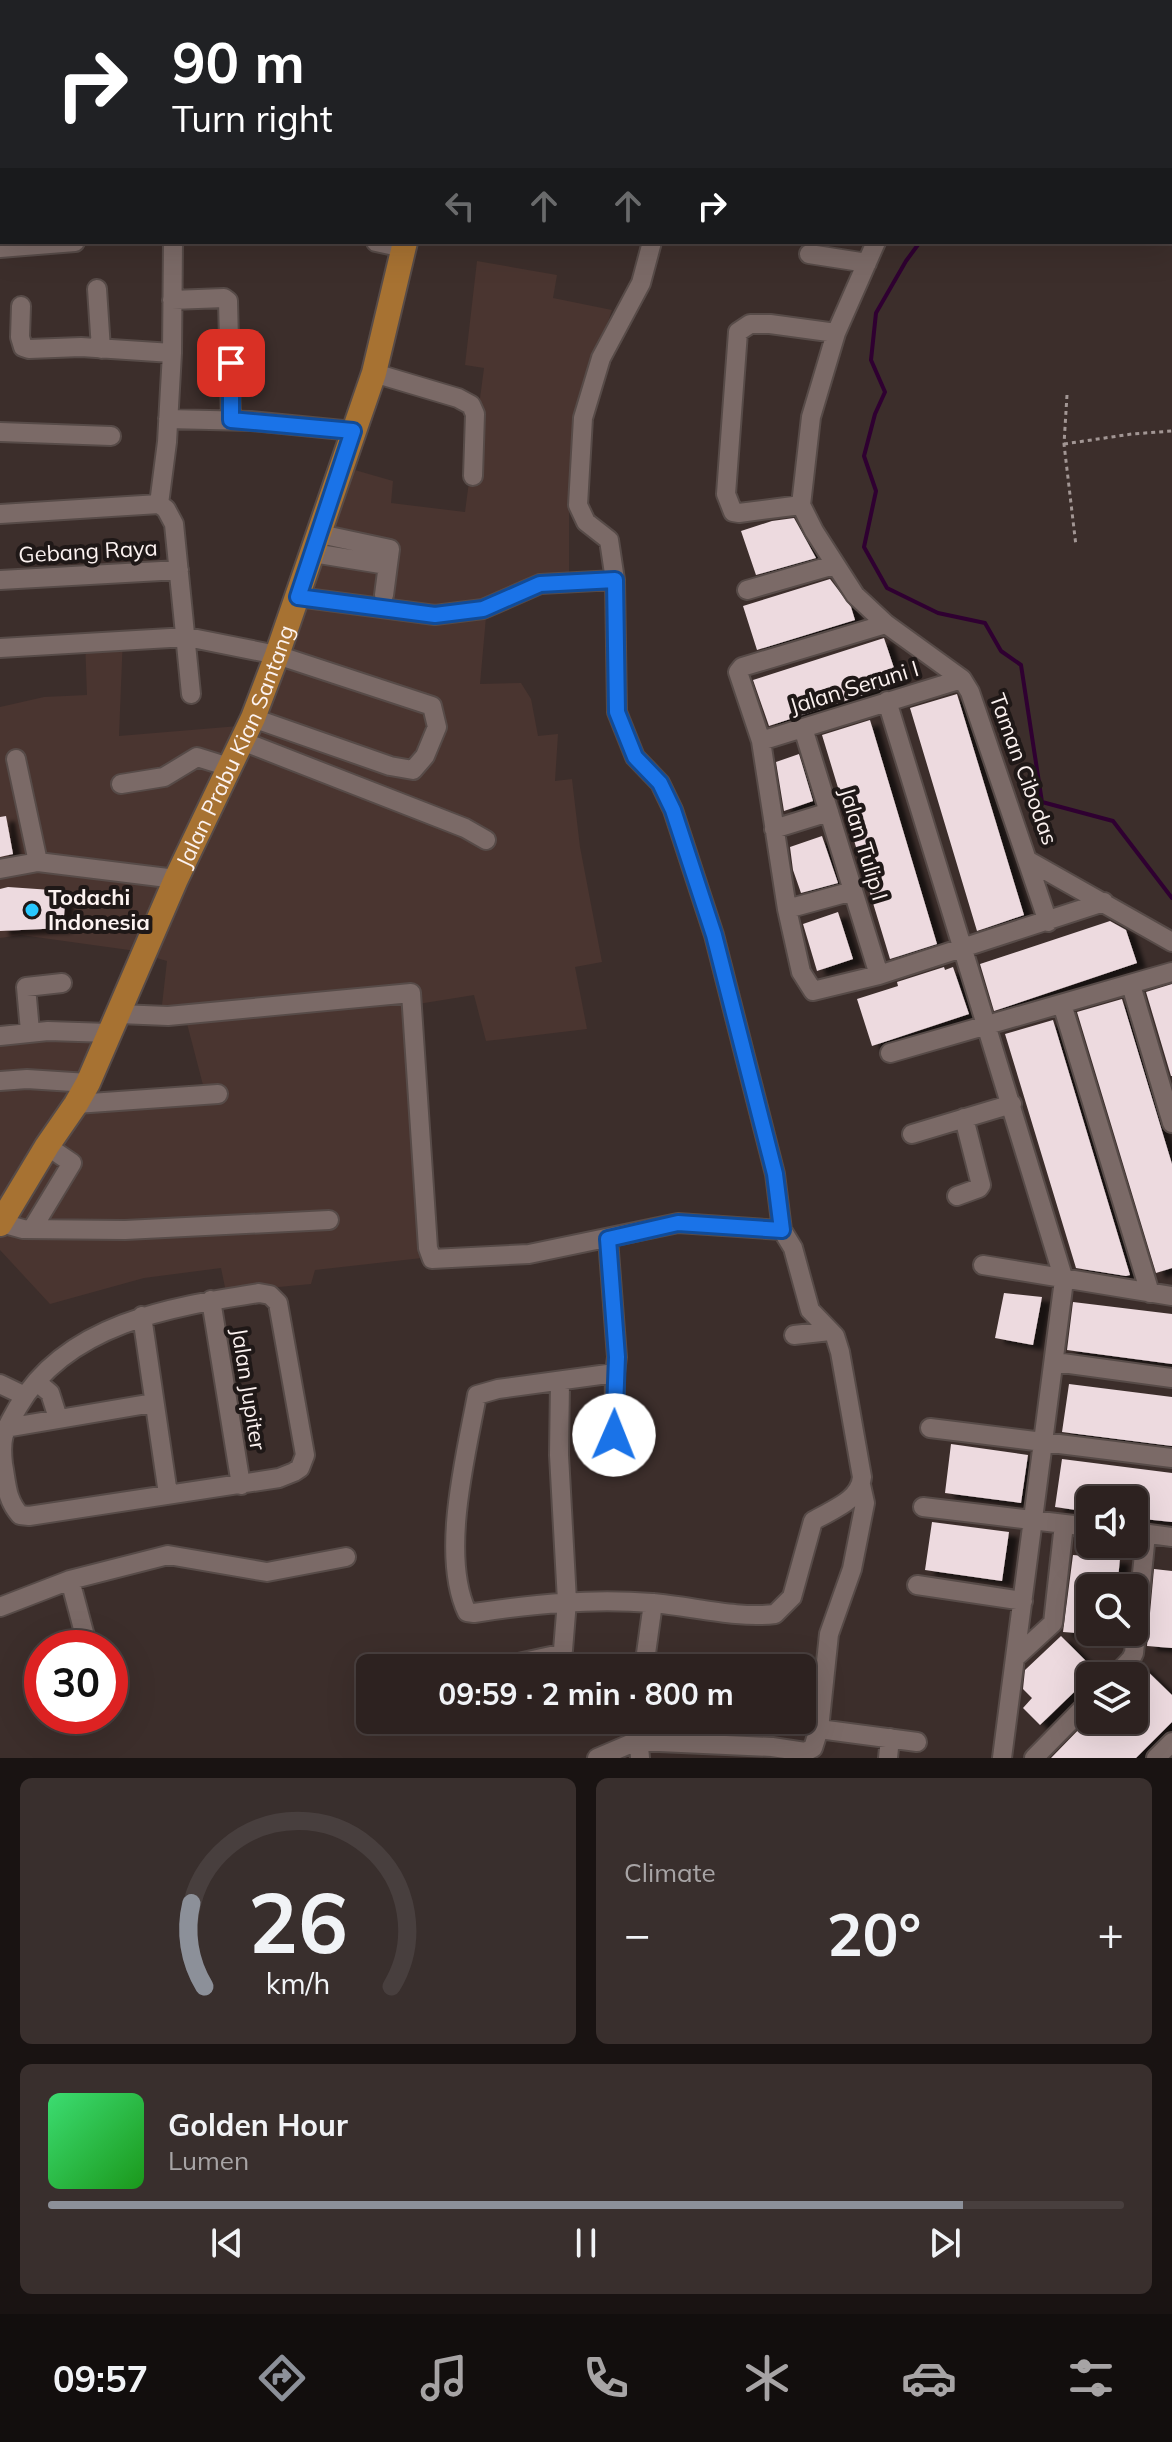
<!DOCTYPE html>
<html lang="en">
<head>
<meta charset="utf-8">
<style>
	body { margin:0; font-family:Mulish,sans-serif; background:#392f2d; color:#f1f3f6; height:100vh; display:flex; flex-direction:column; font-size:30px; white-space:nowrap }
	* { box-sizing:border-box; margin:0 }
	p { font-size:26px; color:#a7a4a5 }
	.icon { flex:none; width:44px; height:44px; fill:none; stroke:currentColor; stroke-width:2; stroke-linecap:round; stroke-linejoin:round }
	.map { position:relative; height:1758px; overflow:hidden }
	.sheet { display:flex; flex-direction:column; gap:20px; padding:20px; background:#191312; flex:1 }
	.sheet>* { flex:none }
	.banner { position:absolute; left:0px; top:0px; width:1172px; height:244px; box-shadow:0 8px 32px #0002,0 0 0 2px #483f3e; background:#202124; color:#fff; overflow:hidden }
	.controls { position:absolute; left:1076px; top:1486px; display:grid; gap:16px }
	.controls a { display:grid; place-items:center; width:72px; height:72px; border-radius:12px; background:#2d2220; box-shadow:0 8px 32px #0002,0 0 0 2px #483f3e; font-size:40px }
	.speed { position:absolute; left:24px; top:1630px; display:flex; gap:16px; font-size:40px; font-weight:700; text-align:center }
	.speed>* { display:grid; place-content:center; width:104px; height:104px; border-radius:50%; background:#2d2220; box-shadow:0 8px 32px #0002,0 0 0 2px #483f3e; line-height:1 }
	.speed .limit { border:12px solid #d22; background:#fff; color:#111 }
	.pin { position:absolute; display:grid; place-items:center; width:68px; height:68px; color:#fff; margin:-34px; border-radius:16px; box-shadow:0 4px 12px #0006 }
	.me { position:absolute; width:88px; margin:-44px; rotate:1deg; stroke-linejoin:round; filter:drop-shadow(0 0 6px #0008) }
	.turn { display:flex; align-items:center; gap:28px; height:168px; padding:0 40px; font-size:36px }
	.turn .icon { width:104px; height:104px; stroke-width:2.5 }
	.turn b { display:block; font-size:56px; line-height:68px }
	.lanes { display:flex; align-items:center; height:76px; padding:0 40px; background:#0003; justify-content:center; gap:40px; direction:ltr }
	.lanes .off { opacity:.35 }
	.big { font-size:60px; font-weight:700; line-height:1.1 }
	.sheet .tile { flex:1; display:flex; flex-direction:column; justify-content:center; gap:12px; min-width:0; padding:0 28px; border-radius:12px; background:#392f2d }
	.sheet .dial { align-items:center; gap:0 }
	.dial svg { height:208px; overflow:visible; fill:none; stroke:#483f3e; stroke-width:7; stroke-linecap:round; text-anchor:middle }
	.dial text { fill:#f1f3f6; stroke:none }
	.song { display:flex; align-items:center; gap:24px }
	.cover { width:96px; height:96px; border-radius:12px; background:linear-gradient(135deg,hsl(140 70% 55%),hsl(120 70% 35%)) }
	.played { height:8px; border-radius:4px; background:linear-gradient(90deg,#8c9099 85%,#483f3e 85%) }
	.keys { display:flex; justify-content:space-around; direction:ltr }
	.heat { display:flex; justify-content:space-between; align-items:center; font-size:44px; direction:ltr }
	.sheet .tiles { flex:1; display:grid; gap:20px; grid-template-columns:1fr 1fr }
	.tile:last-child { grid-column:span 2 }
	.trip { position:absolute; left:356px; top:1654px; width:460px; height:80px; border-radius:12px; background:#2d2220; box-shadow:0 8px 32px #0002,0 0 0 2px #483f3e; font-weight:700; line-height:80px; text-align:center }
	.dock { display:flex; height:128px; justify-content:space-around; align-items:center; background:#120e0d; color:#a7a4a5 }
	.dock .icon { width:56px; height:56px }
	.dock .active { color:#8c9099 }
	.dock b { font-size:36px; color:#f1f3f6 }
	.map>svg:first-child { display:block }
	.built { fill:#4a3530 }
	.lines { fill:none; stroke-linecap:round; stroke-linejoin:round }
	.stream { stroke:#2f0031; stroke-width:4 }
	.building { fill:#eddadf; filter:url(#shadow) }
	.minor-casing { stroke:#574b48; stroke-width:22 }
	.major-casing { stroke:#574b48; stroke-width:28 }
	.path { stroke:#a29694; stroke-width:3; stroke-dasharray:4 4; stroke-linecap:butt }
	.minor { stroke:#7b6a67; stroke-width:18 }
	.major { stroke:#a77232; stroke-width:24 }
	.route-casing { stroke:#114b97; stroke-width:20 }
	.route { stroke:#1a73e8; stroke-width:14 }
	.poi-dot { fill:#28c8ff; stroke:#1f1817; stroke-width:3 }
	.labels { text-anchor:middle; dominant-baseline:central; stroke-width:8; stroke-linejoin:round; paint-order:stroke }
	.street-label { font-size:22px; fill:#fcf2f0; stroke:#1f1817 }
	.poi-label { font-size:22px; font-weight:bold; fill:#fcf2f0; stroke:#1f1817; text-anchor:start }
</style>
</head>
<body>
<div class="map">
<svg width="1172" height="1758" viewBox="0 0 1172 1758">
	<defs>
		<filter id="shadow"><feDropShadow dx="9" dy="5" stdDeviation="2" flood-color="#0009"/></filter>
	</defs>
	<rect width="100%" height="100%" fill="#3c2e2b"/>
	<path class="built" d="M477,261L557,275L553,298L612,310L576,416L569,494V585L524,591L486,617L480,684L521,683L531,699L538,736L558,734L555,781L572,779L580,847L602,962L575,967L587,1029L486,1041L474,995L418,1004L431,1257L315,1270L311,1284L226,1292L221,1268L144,1278L50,1304L0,1250V1036L96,1038L65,1098L136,1099L203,1085L184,1012L161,1014L167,961L129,950L21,935L0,938V707L44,697L87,695L85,639L123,636L119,736L239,726L334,464L393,481L391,503L465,512L484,368L465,365Z"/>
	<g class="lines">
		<path class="stream" d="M998,2L999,0
			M920,242L906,261L876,313L871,360L885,392L875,414L864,456L876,491L864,547L887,588L938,613L985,623L1001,651L1021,665L1042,802L1113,821L1172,898"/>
	</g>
	<path class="building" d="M794,518L816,558L756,575L741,531L772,521Z
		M830,579L851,607L855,620L757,650L743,606Z
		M884,638L899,683L769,726L753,680Z
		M957,694L1024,915L977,931L910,708Z
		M870,720L937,944L890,959L822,735Z
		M799,754L813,801L784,811L776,762Z
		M6,816L13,854L0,857V817Z
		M822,836L838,883L801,893L793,870L790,847Z
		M8,887L66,891L63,928L0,931V889Z
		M838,912L853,959L817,971L803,924Z
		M1110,921L1126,930L1137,963L994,1011L980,964Z
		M944,967L945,970L953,967L969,1014L872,1046L857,999L898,986L897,982Z
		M1172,984V1076H1171L1146,992Z
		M1122,999L1172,1164V1268L1156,1273L1077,1012Z
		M1053,1020L1130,1275L1126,1276L1076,1268L1005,1034Z
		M1004,1293L1042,1297L1033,1345L995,1338Z
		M1073,1302L1172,1314V1364L1067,1350Z
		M1069,1384L1172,1397V1446L1062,1432Z
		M951,1444L1028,1455L1021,1503L945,1493Z
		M1062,1459L1172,1473V1522L1134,1518V1500H1090V1512L1055,1507Z
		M932,1522L1009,1532L1002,1581L925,1570Z
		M1073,1555L1120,1559L1117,1588H1090V1634L1063,1632Z
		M1154,1569L1172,1571V1648L1147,1646Z
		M1061,1636L1096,1671L1040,1725L1023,1708L1032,1698L1023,1689L1025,1670Z
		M1141,1665L1172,1695V1722L1136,1758H1051L1088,1720H1134V1673Z"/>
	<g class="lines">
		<defs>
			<path id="minor" d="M107,0V2
				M281,2V0
				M750,2L752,0
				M0,30H2
				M0,184H2
				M376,242L404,248
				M876,242L836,333L811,417L801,505L814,531L855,595L886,624L962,679L970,692L1048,922
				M0,248L75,242
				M809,254L867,263
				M97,289L101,349
				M172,300L224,298L228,301L231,420
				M21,306L20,337L23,347L29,349L81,347L172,353
				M374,373L458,398L471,405L475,414L473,476
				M168,419L251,421L353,431
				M0,432L111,436
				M159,504L167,442L172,353L173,242
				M801,505L739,513L733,512L726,494L738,332L750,324H770L836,333
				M0,514L159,504L166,509L174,524L191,694
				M320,534L390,549L384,595
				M313,553L387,565
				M0,580L179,570
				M747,590L834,565
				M298,597L435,615L483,609L540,584L615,580
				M886,624L742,667L738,672L761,741L787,909L801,972L813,991L879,975L1104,902
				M0,648L187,637L277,655L432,706L437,727L425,756L413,770L390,766L253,718
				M887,701L1064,1280L1002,1758
				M803,728L879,975
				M242,741L465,828L486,840
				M761,741L962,679
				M16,759L38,862
				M121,784L164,777L197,757L229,767
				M774,829L829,812
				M1029,861L1172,942
				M0,869L38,862L176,879
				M787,909L853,891
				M1131,985L1172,1123
				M1062,1004L1150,1293
				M119,1014L168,1016L411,993L428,1248L432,1259L529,1254L678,1223L782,1230
				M30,1031L26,987L62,983
				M0,1036L48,1031L109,1033
				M890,1053L1172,972
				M0,1081L27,1079L88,1083
				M76,1104L218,1094
				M912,1134L1012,1104
				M957,1196L979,1188L981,1185L964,1118
				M1,1223L23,1229L125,1230L329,1220
				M32,1229L72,1163L47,1146
				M608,1239L617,1357L615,1373L614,1455
				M983,1265L1172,1296
				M259,1293L270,1295L278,1303L305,1455L300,1468L294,1472L279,1478L29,1516L20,1515C6,1499 7,1485 3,1464C0,1436 4,1432 18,1407C67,1323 171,1307 259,1293Z
				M211,1300L241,1485
				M142,1316L168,1494
				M794,1335L830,1331
				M1055,1362L1172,1378
				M615,1373L498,1389L477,1395C466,1455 440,1555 467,1612L474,1613C534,1604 592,1598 652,1603C691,1606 738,1619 775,1614L792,1597L813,1521C831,1510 860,1501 862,1477L840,1352L835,1336L810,1310L793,1248L782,1230L775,1174L714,935L673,810L660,783L635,757L617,712L615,580L609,540L586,522L578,505L583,418L601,358L641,283L652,242
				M37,1382L50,1393L58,1418
				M0,1384L25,1396
				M6,1428L153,1403
				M930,1428L1172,1458
				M923,1507L1090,1527
				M1135,1532L1172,1537
				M70,1580L86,1640
				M917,1585L1023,1601
				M0,1607L70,1580L168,1555L267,1572L346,1557
				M1016,1657L1053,1623L1064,1524
				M496,1668L560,1654L563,1650L567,1601L559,1455L560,1382
				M644,1668L653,1603
				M1115,1676L1131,1659L1134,1653L1146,1534
				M637,1720L640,1758
				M819,1729L917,1742
				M597,1758L637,1741L772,1747L805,1752L813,1748L819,1729L829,1634L852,1569L865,1503L861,1485
				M888,1758L890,1738
				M1034,1758L1090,1701
				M1156,1758L1172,1742"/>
			<g id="major">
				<path d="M448,2V0"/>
				<path id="s1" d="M0,1224L47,1146L76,1104L88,1083L176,879L253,718L277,655L374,373L405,242"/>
			</g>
		</defs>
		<use href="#minor" class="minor-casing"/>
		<use href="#major" class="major-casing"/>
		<path class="path" d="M1067,395L1064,444L1076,546
			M1064,444L1132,434L1172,431"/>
		<use href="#minor" class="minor"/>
		<use href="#major" class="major"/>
	</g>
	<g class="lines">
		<defs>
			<path id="route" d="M231,363V420L353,431L298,597L435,615L483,609L540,584L615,580L617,712L635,757L660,783L673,810L714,935L775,1174L782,1230L678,1223L608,1239L617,1357L614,1435"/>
		</defs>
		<use href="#route" class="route-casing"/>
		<use href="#route" class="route"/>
	</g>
	<circle class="poi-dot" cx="32" cy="910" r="8"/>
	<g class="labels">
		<g class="street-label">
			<text transform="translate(88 551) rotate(-3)">Gebang Raya</text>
			<text transform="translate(854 687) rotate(-17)">Jalan Seruni I</text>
			<text stroke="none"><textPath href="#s1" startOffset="534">Jalan Prabu Kian Santang</textPath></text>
			<text transform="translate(1024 769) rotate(70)">Taman Cibodas</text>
			<text transform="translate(864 844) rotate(73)">Jalan Tulip I</text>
			<text transform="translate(249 1389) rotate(81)">Jalan Jupiter</text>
		</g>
		<g class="poi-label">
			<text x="48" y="897">Todachi<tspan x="48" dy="25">Indonesia</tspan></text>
		</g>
	</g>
</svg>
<div class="controls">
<a><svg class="icon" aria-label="sound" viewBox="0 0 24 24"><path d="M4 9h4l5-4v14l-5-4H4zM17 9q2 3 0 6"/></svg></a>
<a><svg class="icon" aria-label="search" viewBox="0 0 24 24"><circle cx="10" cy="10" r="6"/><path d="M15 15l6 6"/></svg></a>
<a><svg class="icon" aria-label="layers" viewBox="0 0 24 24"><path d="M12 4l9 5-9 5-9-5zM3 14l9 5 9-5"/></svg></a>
</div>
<div class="speed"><div class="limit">30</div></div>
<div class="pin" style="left:231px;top:363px;background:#d93025"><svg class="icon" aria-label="arrive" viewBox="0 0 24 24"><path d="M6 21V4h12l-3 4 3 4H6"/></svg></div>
<svg class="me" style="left:614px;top:1435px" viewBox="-20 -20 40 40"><circle r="19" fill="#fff"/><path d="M0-13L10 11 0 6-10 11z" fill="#1a73e8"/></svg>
<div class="trip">09:59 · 2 min · 800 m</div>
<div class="banner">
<div class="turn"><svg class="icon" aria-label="right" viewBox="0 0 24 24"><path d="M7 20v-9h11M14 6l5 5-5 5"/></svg><div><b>90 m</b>Turn right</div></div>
<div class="lanes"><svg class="icon off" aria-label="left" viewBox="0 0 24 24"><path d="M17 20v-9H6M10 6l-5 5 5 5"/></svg><svg class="icon off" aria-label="ahead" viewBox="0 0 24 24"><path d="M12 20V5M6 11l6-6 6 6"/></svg><svg class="icon off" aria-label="ahead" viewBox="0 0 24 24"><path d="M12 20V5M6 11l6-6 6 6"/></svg><svg class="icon" aria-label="right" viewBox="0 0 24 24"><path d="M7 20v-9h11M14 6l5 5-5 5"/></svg></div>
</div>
</div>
<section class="sheet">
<div class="tiles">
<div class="tile dial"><svg viewBox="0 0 100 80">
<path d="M14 69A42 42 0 1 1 86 69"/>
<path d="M14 69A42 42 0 0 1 9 37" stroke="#8c9099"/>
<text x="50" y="56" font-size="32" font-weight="700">26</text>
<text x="50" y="72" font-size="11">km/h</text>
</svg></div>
<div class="tile"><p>Climate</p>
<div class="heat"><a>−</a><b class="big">20°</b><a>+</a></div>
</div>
<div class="tile">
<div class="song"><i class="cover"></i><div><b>Golden Hour</b><p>Lumen</p></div></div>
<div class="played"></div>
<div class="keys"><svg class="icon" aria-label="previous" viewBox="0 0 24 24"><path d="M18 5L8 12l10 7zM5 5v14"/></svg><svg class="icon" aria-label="pause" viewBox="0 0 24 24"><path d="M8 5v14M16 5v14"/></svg><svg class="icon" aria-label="next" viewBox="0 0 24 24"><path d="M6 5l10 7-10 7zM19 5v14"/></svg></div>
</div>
</div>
</section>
<nav class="dock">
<b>09:57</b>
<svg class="icon active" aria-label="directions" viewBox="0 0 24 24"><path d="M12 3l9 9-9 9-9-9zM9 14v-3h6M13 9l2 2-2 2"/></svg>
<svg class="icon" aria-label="music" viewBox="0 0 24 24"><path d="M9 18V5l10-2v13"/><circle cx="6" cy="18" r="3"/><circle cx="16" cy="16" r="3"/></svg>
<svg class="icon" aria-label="phone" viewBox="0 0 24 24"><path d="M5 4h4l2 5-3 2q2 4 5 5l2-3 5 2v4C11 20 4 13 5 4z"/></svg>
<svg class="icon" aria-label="climate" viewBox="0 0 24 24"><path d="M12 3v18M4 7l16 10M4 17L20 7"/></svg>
<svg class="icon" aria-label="car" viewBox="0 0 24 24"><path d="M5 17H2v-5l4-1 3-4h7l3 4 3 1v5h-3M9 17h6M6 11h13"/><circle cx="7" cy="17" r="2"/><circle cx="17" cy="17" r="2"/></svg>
<svg class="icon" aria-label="filters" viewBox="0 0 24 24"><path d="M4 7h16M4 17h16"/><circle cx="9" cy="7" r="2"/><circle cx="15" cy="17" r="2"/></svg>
</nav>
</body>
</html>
